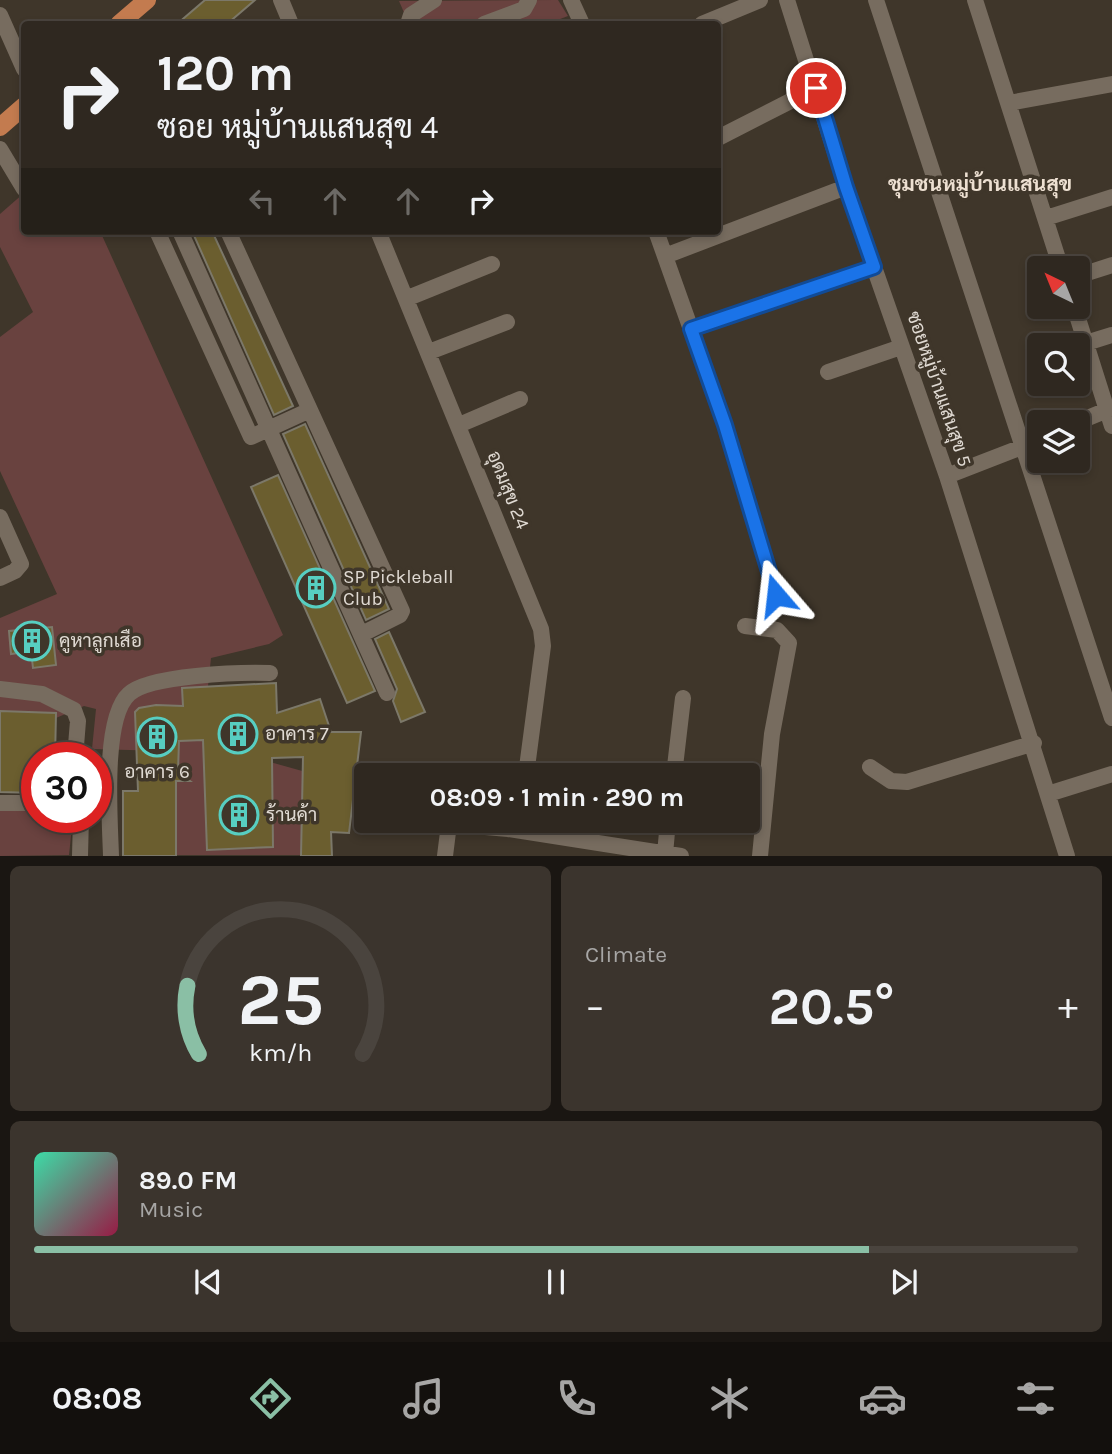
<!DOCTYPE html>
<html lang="en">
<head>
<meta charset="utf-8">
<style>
	body { margin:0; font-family:Karla,Sarabun,sans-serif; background:#3b342d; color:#f1f3f6; height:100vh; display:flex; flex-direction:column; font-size:26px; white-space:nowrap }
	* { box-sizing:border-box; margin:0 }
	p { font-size:23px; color:#a7a6a5 }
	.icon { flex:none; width:38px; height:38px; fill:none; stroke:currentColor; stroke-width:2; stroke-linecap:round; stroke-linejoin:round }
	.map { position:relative; height:856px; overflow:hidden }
	.drawer { display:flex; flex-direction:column; gap:10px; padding:10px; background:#1a1612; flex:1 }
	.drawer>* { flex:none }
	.hud { position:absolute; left:21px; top:21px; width:700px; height:214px; border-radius:7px; box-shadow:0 4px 10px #0003,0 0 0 2px #4a443e; background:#2f2820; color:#f1f3f6; overflow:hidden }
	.needle { width:46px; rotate:317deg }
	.buttons { position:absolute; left:1027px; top:256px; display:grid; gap:14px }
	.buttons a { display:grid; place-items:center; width:63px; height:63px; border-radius:7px; background:#2f2820; box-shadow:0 4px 10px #0003,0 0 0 2px #4a443e; font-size:35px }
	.speed { position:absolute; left:21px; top:742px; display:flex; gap:14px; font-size:35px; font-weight:700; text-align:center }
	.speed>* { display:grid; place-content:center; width:91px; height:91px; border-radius:50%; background:#2f2820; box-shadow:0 4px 10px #0003,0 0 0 2px #4a443e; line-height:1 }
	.speed .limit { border:10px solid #d22; background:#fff; color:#111 }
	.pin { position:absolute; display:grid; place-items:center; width:60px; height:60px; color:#fff; margin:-30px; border:4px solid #fff; border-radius:50%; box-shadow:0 2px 7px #0007 }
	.me { position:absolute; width:77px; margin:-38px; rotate:343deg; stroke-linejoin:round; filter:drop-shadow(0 0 5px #0008) }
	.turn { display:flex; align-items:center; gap:24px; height:147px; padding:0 21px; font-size:32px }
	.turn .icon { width:91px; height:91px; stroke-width:2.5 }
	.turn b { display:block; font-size:49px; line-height:60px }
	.lanes { display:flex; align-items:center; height:66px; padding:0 21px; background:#0003; justify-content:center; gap:35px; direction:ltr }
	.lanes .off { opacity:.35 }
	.big { font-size:52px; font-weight:700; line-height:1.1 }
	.drawer .widget { flex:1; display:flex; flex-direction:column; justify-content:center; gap:10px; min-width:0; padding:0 24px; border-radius:10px; background:#3b342d }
	.drawer .dial { align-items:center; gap:0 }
	.dial svg { height:182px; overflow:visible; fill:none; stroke:#4a443e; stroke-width:7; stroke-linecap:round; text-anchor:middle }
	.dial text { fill:#f1f3f6; stroke:none }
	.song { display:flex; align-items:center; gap:21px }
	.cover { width:84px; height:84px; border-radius:10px; background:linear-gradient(135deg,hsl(160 70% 55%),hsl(340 70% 35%)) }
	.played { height:7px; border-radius:4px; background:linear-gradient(90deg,#8abfa5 80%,#4a443e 80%) }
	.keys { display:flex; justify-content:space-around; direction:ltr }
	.heat { display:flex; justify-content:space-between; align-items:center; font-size:38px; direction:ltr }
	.drawer .tiles { flex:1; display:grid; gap:10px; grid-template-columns:1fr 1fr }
	.widget:last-child { grid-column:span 2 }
	.trip { position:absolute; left:354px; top:763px; width:406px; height:70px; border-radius:7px; background:#2f2820; box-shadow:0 4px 10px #0003,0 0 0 2px #4a443e; font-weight:700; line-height:70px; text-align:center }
	.dock { display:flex; height:112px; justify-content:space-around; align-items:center; background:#13100d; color:#a7a6a5 }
	.dock .icon { width:49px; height:49px }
	.dock .current { color:#8abfa5 }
	.dock b { font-size:32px; color:#f1f3f6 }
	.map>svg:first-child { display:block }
	.green { fill:#69423f }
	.building { fill:#6b5e2f; stroke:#7c7869; stroke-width:2 }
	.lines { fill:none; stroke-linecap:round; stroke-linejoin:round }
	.minor { stroke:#776c5f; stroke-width:16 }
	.major { stroke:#c37b4f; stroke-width:18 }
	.route-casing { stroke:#114b97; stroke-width:18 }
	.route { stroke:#1a73e8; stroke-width:12 }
	.labels { text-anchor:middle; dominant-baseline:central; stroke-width:7; stroke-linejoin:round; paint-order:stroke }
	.street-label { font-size:19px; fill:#e0dad3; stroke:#3f362a }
	.poi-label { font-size:19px; fill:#e0dad3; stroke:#3f362a; text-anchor:start }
	.neighbourhood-label { font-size:21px; font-weight:bold; fill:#ede0d2; stroke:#3f362a }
</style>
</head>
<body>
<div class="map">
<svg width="1112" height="856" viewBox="0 0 1112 856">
	<rect width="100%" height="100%" fill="#3f362a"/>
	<path class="green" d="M558,0L568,16L547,24H409L399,1Z
		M24,193V231H100L283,635L269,644L211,658L202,743L313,774L311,855H169L166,751L92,749L96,709L84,706L49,721H0V618L57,594L0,471V337L33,312L0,247V214Z
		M0,811H37V817H73L69,855L0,856Z"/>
	<path class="building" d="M205,0H255L227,24H177Z
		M192,231H212L293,406L274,415Z
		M305,424L389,609L366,620L283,434Z
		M278,475L375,691L347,703L251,487Z
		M52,627L56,665L33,668L31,651L11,654L9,631Z
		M389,632L425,712L401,722L393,701L397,689L375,639Z
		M276,683L277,713L320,699L331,732H361L349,833L331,832L332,856H301L303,757L272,758L273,847L207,850L203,740L179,741L178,772L190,781H176V856H123V791H138L135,712L139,708L156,705L183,706L182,688Z
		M0,711L56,713L55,758H37V793L0,792Z"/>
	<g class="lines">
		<path class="minor" d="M281,0L291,24
			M571,0L582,24
			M787,0L846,187L947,476L1067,856
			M876,0L1112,718
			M975,0L1061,268
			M0,15L24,69
			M408,24L411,15L434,0
			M484,24L524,9L529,0
			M702,24L760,0
			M1009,103L1112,84
			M718,138L816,88
			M0,149L24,189
			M1046,218L1112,197
			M157,231L251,437L310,410
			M180,231L387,693
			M228,231L402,611L400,615L362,634
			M378,231L541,629L543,646L526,775
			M656,231L725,425L776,595
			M665,256L846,187
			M1078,276L1112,265
			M408,298L492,264
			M1074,306L1112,426
			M691,329L874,267
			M1086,343L1112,335
			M429,352L507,322
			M828,372L901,347
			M1078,422L1112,408
			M459,425L520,399
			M947,476L1040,440
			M0,517L21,564L15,571L0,578
			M745,626L777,630L789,643L772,734L760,856
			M0,689L42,694L74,710L78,721L75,758
			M870,767L891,781L907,782L1034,743
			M674,775L683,698
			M1048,794L1112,774
			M0,803H37
			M418,821L508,829L681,856
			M665,854L668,821
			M80,856L81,817
			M111,856C110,820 102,718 129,694C149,675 241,672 270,673
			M445,856L449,824"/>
		<path class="major" d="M119,24L147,0
			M0,127L24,106"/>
	</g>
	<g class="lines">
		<defs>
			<path id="route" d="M776,595L725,425L691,329L874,267L846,187L816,88"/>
		</defs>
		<use href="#route" class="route-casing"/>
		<use href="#route" class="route"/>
	</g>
	<defs>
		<symbol id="building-ring" viewBox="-11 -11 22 22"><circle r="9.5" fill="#3f362a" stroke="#57cec1" stroke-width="1.5"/><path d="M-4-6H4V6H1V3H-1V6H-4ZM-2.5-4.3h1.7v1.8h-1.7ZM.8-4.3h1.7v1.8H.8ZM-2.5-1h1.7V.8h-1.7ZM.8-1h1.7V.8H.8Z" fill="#57cec1"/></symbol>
	</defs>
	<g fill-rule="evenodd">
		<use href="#building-ring" x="294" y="566" width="44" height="44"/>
		<use href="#building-ring" x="10" y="619" width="44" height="44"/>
		<use href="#building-ring" x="216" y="712" width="44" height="44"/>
		<use href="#building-ring" x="135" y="715" width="44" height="44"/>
		<use href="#building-ring" x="217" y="793" width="44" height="44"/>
	</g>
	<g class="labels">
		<g class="street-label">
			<text transform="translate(939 389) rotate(71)">ซอยหมู่บ้านแสนสุข 5</text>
			<text transform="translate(508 490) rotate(68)">อุดมสุข 24</text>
		</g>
		<g class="poi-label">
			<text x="343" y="577">SP Pickleball<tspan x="343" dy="22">Club</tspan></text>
			<text x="59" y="641">คูหาลูกเสือ</text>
			<text x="265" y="734">อาคาร 7</text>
			<text x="157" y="772" text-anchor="middle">อาคาร 6</text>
			<text x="266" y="815">ร้านค้า</text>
		</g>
		<g class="neighbourhood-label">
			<text x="980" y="184">ชุมชนหมู่บ้านแสนสุข</text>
		</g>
	</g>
</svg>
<div class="buttons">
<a><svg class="needle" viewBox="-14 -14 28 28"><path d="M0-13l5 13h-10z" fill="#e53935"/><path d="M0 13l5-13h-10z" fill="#a7a6a5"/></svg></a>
<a><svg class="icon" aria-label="search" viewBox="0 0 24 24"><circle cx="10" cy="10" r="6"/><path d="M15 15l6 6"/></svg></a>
<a><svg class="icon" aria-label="layers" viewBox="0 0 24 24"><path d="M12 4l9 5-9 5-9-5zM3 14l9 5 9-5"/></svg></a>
</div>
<div class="speed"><div class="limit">30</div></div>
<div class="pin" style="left:816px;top:88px;background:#d93025"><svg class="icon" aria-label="arrive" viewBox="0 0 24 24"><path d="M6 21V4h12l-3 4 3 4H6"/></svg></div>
<svg class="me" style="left:776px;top:595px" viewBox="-20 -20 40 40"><path d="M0-17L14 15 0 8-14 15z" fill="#1a73e8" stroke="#fff" stroke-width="4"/></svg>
<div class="trip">08:09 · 1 min · 290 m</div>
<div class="hud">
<div class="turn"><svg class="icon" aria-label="right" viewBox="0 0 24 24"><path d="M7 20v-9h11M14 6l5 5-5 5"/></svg><div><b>120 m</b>ซอย หมู่บ้านแสนสุข 4</div></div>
<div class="lanes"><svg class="icon off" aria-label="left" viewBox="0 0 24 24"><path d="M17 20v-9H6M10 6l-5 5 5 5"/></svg><svg class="icon off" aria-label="ahead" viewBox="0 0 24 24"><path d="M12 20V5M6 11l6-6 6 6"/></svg><svg class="icon off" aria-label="ahead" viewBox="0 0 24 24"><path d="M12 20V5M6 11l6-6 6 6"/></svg><svg class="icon" aria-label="right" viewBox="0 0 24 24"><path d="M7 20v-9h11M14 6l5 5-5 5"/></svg></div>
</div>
</div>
<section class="drawer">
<div class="tiles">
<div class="widget dial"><svg viewBox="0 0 100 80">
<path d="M14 69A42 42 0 1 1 86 69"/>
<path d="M14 69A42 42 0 0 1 9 39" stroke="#8abfa5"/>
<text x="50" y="56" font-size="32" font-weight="700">25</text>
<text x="50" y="72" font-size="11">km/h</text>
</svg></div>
<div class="widget"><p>Climate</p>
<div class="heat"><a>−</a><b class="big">20.5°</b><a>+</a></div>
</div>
<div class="widget">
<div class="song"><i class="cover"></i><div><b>89.0 FM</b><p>Music</p></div></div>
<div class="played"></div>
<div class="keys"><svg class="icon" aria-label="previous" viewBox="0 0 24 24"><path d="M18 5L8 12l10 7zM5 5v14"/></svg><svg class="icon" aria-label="pause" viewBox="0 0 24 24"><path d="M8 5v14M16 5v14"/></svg><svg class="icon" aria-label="next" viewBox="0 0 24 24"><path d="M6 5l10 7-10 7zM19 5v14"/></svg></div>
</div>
</div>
</section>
<nav class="dock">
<b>08:08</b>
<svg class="icon current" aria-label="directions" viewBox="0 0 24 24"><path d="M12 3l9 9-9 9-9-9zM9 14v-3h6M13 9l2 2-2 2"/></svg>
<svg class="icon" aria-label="music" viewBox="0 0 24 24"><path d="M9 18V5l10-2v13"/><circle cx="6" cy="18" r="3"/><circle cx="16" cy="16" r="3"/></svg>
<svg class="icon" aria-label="phone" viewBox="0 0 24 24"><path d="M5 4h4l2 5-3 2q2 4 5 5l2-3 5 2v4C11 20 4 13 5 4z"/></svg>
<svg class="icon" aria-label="climate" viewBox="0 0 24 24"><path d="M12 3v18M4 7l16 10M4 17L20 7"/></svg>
<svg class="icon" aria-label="car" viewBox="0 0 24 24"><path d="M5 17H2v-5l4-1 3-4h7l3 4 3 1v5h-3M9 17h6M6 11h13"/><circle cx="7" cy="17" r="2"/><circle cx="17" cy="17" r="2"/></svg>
<svg class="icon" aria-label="filters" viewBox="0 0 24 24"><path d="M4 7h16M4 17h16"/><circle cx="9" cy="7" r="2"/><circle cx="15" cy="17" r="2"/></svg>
</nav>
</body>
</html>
